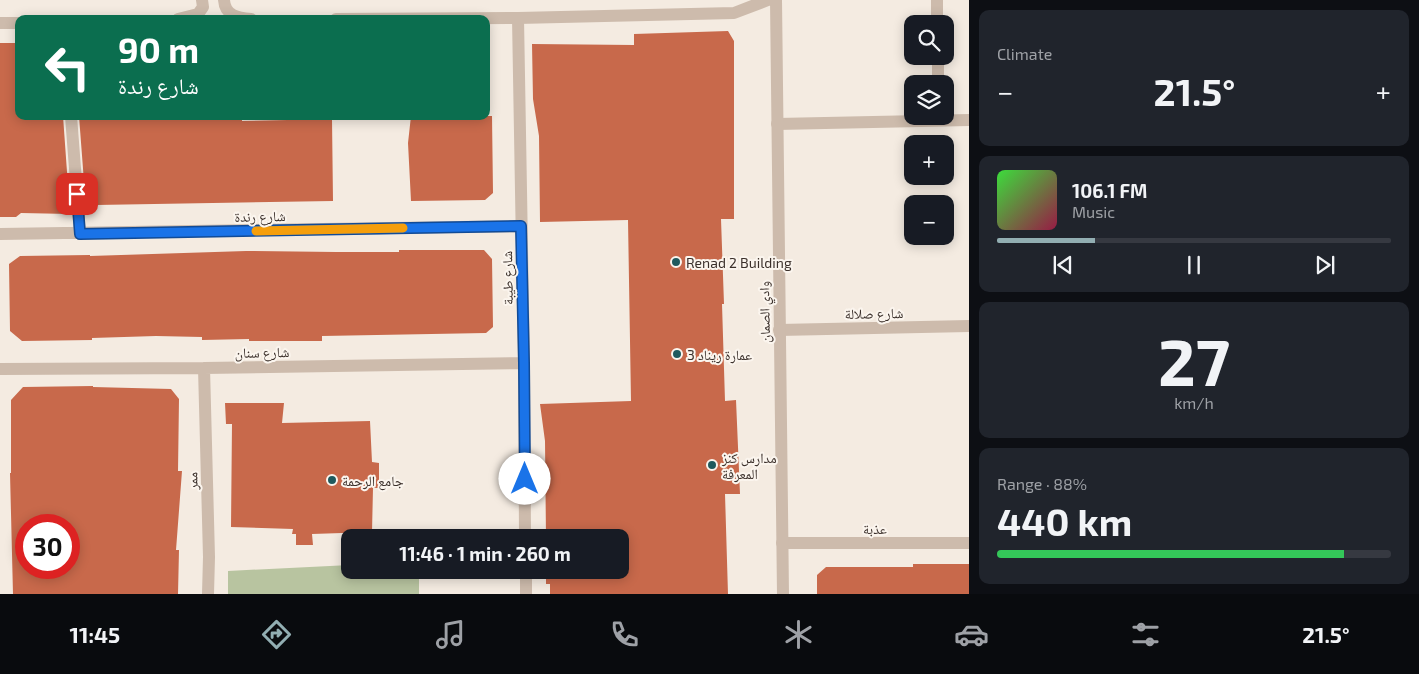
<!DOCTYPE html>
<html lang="en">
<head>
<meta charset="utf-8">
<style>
	body { margin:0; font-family:"Exo 2","Noto Naskh Arabic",sans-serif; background:#20242c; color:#f1f3f6; height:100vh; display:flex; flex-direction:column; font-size:19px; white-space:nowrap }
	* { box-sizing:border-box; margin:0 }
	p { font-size:16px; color:#9ea1a6 }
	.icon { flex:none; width:28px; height:28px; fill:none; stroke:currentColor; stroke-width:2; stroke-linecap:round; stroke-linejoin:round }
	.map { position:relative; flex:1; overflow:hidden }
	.panel { display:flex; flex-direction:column; gap:10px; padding:10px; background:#0d0f14; width:450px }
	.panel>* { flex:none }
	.guide { position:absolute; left:15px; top:15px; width:475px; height:105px; border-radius:10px; box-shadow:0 2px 12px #0003; background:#0b6e4f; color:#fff; overflow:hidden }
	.tools { position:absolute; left:904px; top:15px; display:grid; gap:10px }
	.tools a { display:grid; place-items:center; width:50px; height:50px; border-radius:10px; background:#171b24; box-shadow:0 2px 12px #0003; font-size:25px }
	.speed { position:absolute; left:15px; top:514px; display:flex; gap:10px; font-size:25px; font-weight:700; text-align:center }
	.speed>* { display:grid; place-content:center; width:65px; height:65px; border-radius:50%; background:#171b24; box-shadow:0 2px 12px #0003; line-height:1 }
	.speed .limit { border:8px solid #d22; background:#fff; color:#111 }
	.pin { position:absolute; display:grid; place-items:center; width:42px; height:42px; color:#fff; margin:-21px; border-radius:10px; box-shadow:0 2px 8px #0006 }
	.me { position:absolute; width:55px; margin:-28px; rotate:0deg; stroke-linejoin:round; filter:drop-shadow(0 0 4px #0008) }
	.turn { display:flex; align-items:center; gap:18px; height:105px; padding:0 20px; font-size:22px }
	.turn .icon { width:65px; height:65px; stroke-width:2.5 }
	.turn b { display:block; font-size:35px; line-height:42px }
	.big { font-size:38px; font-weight:700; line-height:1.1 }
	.panel .widget { flex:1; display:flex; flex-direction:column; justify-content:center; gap:8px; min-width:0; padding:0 18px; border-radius:10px; background:#20242c }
	.panel .dial { align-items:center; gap:0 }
	.dial b { font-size:65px; line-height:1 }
	.song { display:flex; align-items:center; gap:15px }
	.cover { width:60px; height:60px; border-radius:8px; background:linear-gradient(135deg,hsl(120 70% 55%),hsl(340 70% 35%)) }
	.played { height:5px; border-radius:2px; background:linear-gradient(90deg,#92aeb2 25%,#363941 25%) }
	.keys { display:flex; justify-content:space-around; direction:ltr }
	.heat { display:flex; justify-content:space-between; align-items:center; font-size:28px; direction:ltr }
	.charge { height:8px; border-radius:4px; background:linear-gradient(90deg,#34c759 88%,#363941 0) }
	.trip { position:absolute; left:341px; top:529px; width:288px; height:50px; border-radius:10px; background:#171b24; box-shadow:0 2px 12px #0003; font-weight:700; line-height:50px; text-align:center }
	.tabs { display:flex; height:80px; justify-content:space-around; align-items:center; background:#090b0e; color:#9ea1a6 }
	.tabs .icon { width:35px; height:35px }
	.tabs .selected { color:#92aeb2 }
	.tabs b { font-size:22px; color:#f1f3f6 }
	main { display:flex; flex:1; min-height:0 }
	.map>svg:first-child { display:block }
	.green { fill:#b8c4a0 }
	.building { fill:#c8694b; fill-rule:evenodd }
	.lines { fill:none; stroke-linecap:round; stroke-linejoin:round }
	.minor { stroke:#cdbbac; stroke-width:12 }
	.tertiary { stroke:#cdbbac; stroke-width:12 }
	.route-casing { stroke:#114b97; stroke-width:12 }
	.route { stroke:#1a73e8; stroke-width:9 }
	.slow { stroke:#f59e0b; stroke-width:9 }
	.poi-dot { fill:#1f5a5e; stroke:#fbf5ee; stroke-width:2 }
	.labels { text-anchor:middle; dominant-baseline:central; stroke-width:4; stroke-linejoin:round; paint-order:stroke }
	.street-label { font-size:14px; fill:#3b302b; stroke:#fbf5ee }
	.poi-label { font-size:14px; fill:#3b302b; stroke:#fbf5ee; text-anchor:start }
</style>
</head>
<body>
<main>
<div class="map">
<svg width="969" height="594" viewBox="0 0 969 594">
	<rect width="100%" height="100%" fill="#f4ebe1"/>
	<path class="green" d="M350,565V570H419V594H228V571Z"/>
	<path class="building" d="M728,31L734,41V219H721L724,304H722L725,401L736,400L740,494H725L728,594H550V584H546V570H620V538H546L545,441L540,404L631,401L628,220L540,222L539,136L533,99L532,44L634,45V34Z
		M0,43H19V116H63L70,214L21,213L16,217H0Z
		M79,116H242V121L332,119L333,201L96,205L85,195Z
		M411,116H492L493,193L485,200L411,201L408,143Z
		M399,250H484L492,259L493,327L486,333L322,336V341H249V339L202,340V337L156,336L92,338V340L22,341L10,331L9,264L20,256L90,255V256L246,251L336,252H399Z
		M93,386V387L171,389L179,399L178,471H182L176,550H179L178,594H13L10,473H11V400L23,387ZM26,525H69V568H26Z
		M225,403H284L282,423L370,421L372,462L379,463V488H373L372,532L312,534L313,545H296V534H292L293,529L231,527L232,424H226Z
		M913,564H969V594H817V575L826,567H913Z"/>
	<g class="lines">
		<path class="minor" d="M937,0V24
			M518,18L524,363L525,538
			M938,56V84
			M71,116L80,234
			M777,124L969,120
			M0,234L521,226
			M779,330L969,326
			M204,368L209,557L208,594
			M0,369L204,368L524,363
			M782,543H969
			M526,570V594"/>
		<path class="tertiary" d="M224,0C225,16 238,18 251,19
			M776,0L783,594
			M178,19L198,14L203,7L202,0
			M336,19L518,18L734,13L768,0
			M0,23H19"/>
	</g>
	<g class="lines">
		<defs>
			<path id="route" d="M77,194L80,234L521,226L524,363L525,479"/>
		</defs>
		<use href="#route" class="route-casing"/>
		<use href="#route" class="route"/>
		<path class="slow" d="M256,231L403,228"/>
	</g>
	<g class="poi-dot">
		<circle cx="676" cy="262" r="5"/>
		<circle cx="677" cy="354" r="5"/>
		<circle cx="712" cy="465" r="5"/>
		<circle cx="332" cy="480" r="5"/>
	</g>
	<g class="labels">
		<g class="street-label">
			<text transform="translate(260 216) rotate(-1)">شارع رندة</text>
			<text transform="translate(507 278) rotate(-91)">شارع طيبة</text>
			<text transform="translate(764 312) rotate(-91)">وادي الصمان</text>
			<text transform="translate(874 313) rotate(-1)">شارع صلالة</text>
			<text transform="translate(262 352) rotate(-1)">شارع سنان</text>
			<text transform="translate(192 481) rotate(-92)">ممر</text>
			<text x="875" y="528">عذبة</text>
		</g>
		<g class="poi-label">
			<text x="686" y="262">Renad 2 Building</text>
			<text x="687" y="354">عمارة ريناد 3</text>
			<text x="722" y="457">مدارس كنز<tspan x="722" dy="16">المعرفة</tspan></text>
			<text x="342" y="480">جامع الرحمة</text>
		</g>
	</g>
</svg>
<div class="tools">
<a><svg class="icon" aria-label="search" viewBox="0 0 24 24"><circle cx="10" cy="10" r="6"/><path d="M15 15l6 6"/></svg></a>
<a><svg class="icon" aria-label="layers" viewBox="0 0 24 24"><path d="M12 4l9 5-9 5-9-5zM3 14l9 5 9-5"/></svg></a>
<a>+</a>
<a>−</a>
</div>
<div class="speed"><div class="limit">30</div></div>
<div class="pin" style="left:77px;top:194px;background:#d93025"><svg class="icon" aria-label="arrive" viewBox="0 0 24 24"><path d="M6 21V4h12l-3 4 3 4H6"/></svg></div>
<svg class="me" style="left:525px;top:479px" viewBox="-20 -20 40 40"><circle r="19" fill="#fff"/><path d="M0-13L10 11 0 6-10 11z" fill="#1a73e8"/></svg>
<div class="trip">11:46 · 1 min · 260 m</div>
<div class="guide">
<div class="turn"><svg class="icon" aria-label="left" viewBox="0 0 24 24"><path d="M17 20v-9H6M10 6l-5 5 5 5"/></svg><div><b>90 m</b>شارع رندة</div></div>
</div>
</div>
<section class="panel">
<div class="widget"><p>Climate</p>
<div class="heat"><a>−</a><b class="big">21.5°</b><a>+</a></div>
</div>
<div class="widget">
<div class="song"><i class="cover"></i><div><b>106.1 FM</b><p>Music</p></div></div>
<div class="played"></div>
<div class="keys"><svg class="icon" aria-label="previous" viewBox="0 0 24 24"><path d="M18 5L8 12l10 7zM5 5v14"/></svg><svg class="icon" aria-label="pause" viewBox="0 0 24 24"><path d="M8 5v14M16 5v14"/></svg><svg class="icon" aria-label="next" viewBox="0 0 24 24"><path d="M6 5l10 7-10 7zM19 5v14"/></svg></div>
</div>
<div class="widget dial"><b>27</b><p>km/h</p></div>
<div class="widget"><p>Range · 88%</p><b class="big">440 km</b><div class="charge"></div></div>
</section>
</main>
<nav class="tabs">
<b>11:45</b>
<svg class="icon selected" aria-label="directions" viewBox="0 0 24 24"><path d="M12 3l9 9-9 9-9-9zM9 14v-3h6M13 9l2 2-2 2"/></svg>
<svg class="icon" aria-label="music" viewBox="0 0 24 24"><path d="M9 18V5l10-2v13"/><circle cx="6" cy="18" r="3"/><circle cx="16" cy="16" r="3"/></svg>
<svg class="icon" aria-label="phone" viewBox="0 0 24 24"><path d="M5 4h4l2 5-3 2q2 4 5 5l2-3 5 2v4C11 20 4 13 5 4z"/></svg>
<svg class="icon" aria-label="climate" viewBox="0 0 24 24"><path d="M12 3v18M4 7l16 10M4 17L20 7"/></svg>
<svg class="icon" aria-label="car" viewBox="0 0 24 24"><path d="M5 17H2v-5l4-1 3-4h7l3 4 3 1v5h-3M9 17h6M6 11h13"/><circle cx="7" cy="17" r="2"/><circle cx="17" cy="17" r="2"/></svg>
<svg class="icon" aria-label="filters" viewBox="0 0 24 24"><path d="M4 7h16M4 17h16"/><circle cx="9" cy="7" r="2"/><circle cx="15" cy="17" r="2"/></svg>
<b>21.5°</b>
</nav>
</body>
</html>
